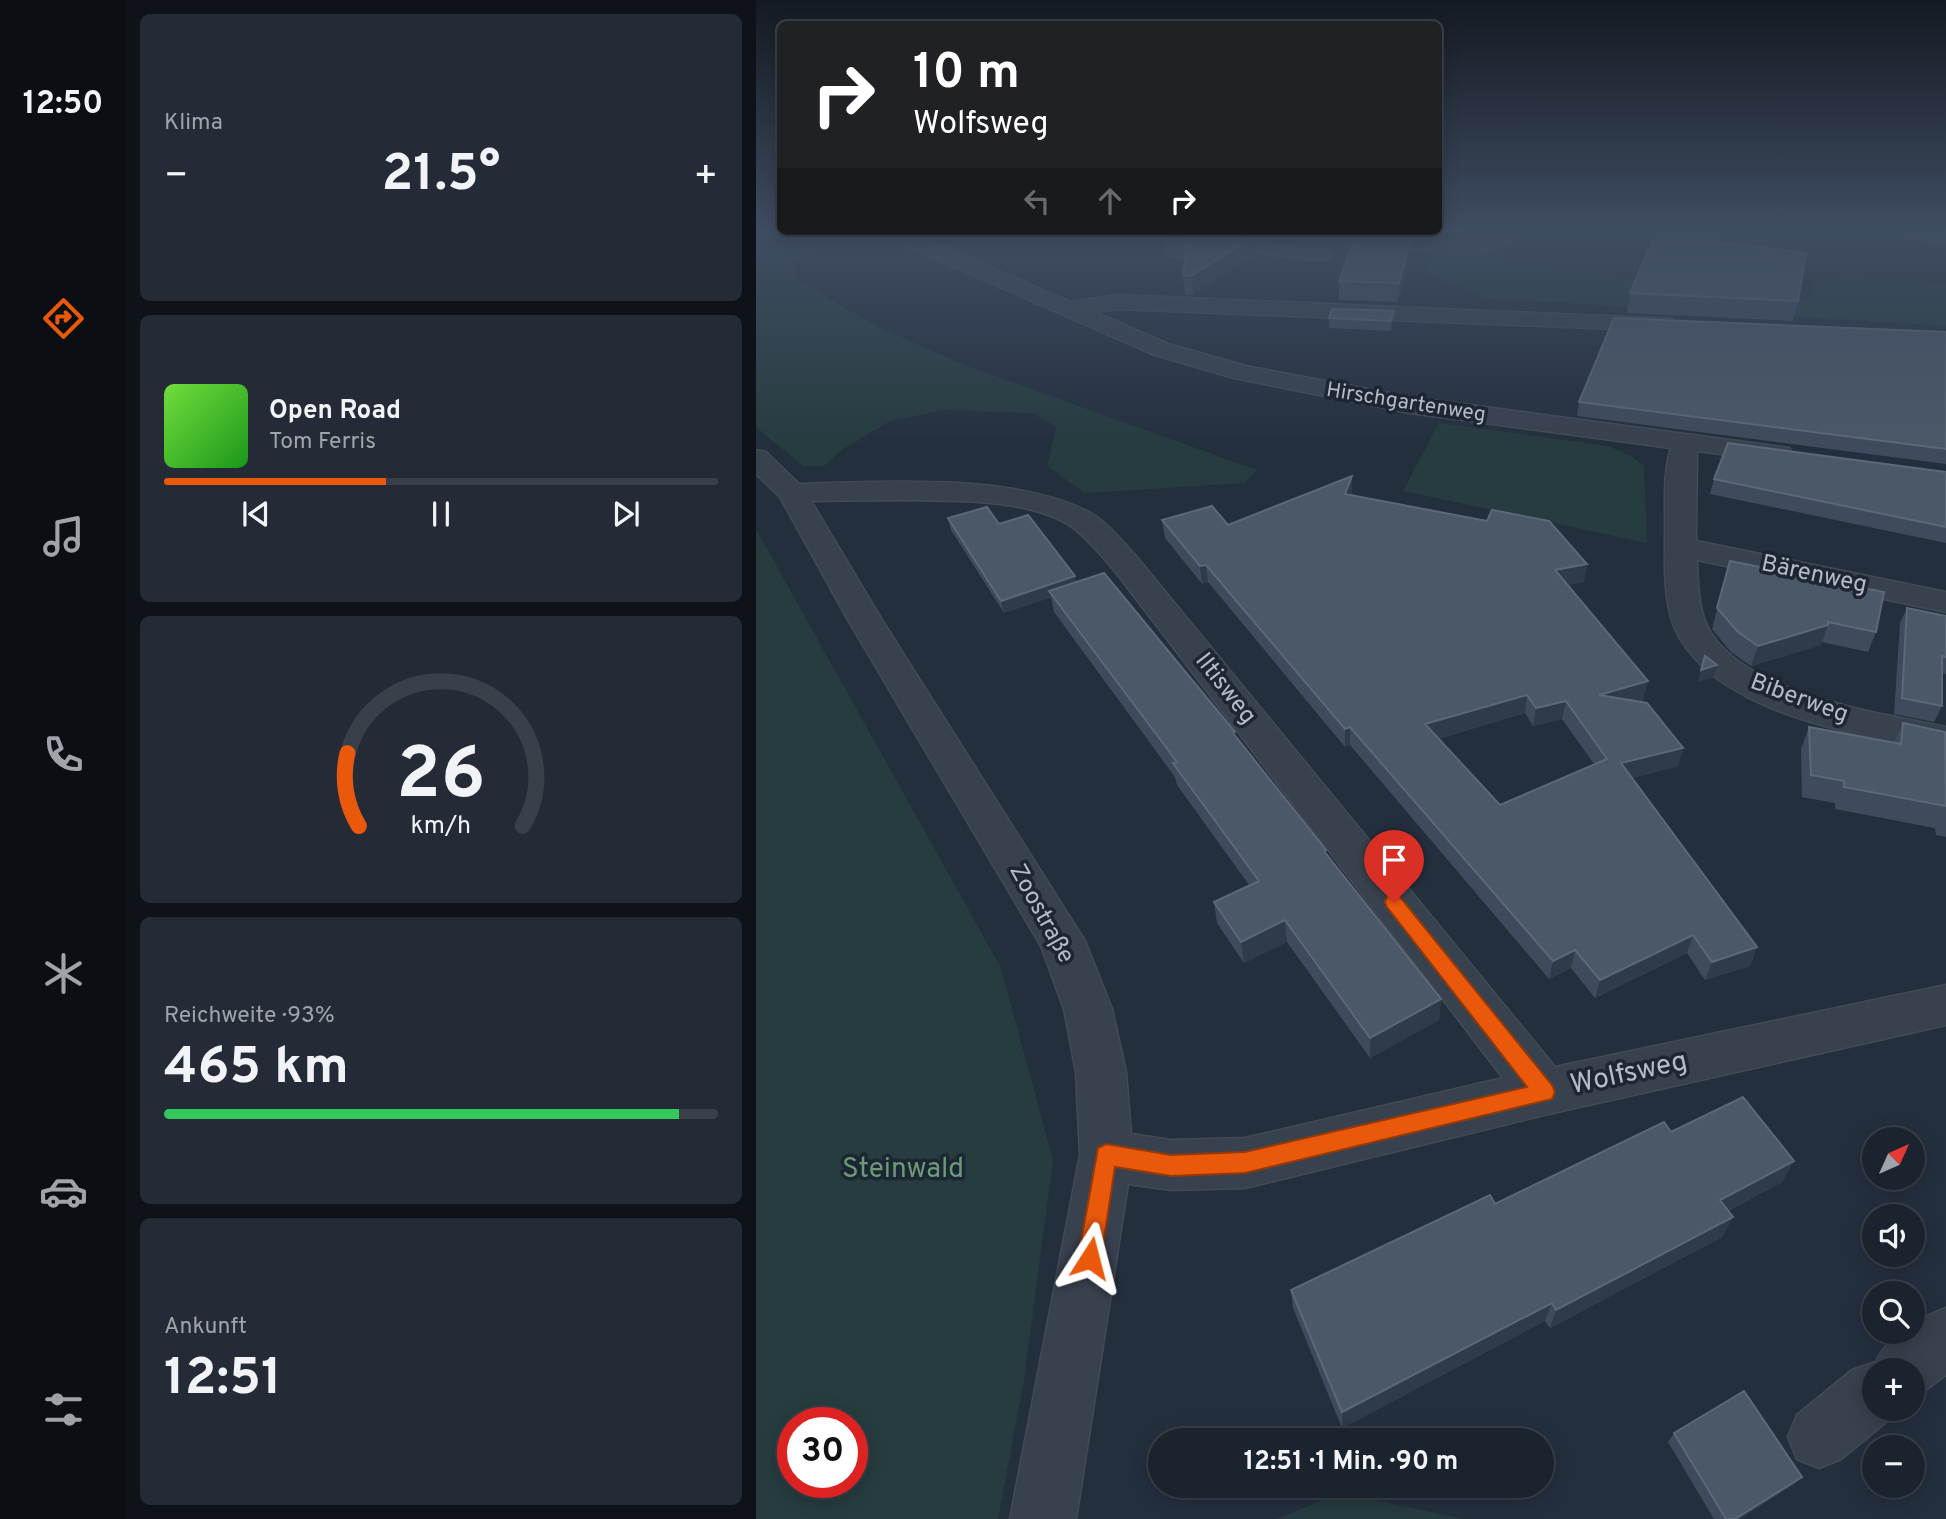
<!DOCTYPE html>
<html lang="de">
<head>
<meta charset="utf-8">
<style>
	body { margin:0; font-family:Overpass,sans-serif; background:#242b36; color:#f1f3f6; height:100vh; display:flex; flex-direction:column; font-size:26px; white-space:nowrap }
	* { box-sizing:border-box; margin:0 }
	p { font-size:23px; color:#a0a4aa }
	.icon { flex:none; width:38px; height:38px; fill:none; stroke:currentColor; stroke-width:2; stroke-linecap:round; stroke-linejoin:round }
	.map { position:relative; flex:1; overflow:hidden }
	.drawer { display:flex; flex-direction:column; gap:14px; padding:14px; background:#0f1319; width:630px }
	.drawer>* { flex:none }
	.top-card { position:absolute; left:21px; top:21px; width:665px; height:214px; border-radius:10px; box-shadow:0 4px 18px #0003,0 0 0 2px #39404a; background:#202124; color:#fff; overflow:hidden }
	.needle { width:46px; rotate:45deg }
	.buttons { position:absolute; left:1106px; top:1127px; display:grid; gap:14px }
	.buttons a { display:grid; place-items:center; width:63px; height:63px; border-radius:50%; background:#1b232e; box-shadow:0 4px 18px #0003,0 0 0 2px #39404a; font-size:35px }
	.speed { position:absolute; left:21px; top:1407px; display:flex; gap:14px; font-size:35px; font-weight:700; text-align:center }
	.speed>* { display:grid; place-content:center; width:91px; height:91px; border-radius:50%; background:#1b232e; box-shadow:0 4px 18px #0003,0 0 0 2px #39404a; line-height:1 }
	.speed .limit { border:10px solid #d22; background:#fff; color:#111 }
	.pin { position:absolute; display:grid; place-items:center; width:60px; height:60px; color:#fff; margin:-72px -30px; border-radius:50% 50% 50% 0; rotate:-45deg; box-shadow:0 0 7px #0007 }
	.pin .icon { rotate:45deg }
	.me { position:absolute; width:77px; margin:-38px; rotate:9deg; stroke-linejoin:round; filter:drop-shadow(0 0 5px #0008) }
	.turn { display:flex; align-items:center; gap:24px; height:147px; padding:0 21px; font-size:32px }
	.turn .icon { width:91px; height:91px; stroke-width:2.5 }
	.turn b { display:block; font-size:49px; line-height:60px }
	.lanes { display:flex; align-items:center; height:66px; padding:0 21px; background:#0003; justify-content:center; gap:35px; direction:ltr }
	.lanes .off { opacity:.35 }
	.big { font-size:52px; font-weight:700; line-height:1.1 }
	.drawer .card { flex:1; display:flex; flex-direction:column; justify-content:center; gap:10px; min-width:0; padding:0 24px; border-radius:10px; background:#242b36 }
	.drawer .dial { align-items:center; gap:0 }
	.dial svg { height:182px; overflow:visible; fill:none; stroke:#39404a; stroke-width:7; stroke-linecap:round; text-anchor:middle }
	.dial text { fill:#f1f3f6; stroke:none }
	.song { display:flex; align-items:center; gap:21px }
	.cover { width:84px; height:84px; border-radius:10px; background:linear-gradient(135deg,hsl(100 70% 55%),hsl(120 70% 35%)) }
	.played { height:7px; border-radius:4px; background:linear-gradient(90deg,#ea580c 40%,#39404a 40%) }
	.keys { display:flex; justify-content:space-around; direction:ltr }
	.heat { display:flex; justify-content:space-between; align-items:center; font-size:38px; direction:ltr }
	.charge { height:10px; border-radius:5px; background:linear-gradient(90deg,#34c759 93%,#39404a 0) }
	.trip { position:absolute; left:392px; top:1428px; width:406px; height:70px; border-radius:35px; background:#1b232e; box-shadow:0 4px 18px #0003,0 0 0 2px #39404a; font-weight:700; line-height:70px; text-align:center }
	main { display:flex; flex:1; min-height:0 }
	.menu { display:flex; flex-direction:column; width:126px; justify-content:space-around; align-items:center; background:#0b0e12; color:#a0a4aa }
	.menu .icon { width:49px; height:49px }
	.menu .active { color:#ea580c }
	.menu b { font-size:32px; color:#f1f3f6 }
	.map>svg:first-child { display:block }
	.green { fill:#263c3f; fill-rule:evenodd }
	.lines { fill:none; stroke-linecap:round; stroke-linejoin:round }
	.minor-casing { stroke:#414a57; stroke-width:3 }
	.major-casing { stroke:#414a57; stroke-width:3 }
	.minor { fill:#38414e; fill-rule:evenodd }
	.major { fill:#56606e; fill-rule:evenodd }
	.wall { fill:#3f4b5c; fill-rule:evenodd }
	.shaded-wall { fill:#2f3b4b }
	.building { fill:#4b5868; stroke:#5c6777; stroke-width:2; fill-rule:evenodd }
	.route { fill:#ea580c; stroke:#983908; stroke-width:2 }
	.labels { text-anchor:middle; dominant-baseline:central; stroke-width:7; stroke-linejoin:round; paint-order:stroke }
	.far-street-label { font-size:21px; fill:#b4bcc9; stroke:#1d2633 }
	.street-label { font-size:24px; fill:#b4bcc9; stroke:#1d2633 }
	.near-street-label { font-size:28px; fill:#b4bcc9; stroke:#1d2633 }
	.near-park-label { font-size:28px; fill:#6b9a76; stroke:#1d2633 }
</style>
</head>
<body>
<main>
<nav class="menu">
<b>12:50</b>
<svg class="icon active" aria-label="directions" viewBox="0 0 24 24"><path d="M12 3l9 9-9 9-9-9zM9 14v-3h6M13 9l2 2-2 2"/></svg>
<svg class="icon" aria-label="music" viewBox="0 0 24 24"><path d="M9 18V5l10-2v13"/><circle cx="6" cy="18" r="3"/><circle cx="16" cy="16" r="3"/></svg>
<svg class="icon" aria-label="phone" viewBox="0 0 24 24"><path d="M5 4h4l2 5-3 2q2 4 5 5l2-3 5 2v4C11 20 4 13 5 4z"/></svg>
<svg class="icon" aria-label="climate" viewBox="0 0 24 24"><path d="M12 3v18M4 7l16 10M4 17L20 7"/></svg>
<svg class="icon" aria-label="car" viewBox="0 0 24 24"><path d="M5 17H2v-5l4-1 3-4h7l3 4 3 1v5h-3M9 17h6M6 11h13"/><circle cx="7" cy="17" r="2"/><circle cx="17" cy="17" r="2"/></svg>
<svg class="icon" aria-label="filters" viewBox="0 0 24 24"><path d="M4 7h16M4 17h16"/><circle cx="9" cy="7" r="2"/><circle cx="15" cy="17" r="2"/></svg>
</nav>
<section class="drawer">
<div class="card"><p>Klima</p>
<div class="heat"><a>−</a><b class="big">21.5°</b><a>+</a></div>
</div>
<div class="card">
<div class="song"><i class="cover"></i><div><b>Open Road</b><p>Tom Ferris</p></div></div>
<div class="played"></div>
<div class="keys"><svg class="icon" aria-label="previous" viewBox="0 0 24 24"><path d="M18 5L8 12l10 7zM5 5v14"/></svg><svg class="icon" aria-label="pause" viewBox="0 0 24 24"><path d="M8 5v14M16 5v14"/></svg><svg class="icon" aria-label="next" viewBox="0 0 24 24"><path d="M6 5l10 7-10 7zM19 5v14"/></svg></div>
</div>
<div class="card dial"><svg viewBox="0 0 100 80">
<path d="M14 69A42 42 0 1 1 86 69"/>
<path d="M14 69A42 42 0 0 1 9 37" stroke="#ea580c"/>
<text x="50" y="56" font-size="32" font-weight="700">26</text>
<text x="50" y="72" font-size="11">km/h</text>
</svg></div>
<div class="card"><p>Reichweite · 93%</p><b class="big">465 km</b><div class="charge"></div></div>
<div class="card"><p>Ankunft</p><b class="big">12:51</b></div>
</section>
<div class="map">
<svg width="1190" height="1519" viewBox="0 0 1190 1519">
	<rect width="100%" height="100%" fill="#242f3e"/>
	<path class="green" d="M50,247L62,250L37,260L41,279L118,325L211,366L501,470L488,483L329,493L291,466L300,427L277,413L188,410L134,421L87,449L68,466H47L0,427V249Z
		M680,250L725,252L770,263L1025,301L1051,300L1060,280L1088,275L1190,284V326L731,298L672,275L669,255Z
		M683,423L852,446L875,456L888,466L891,543L647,491Z
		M0,529L245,968L297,1160L268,1380L242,1519H0ZM37,1423H96V1482H37Z
		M584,1493L708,1519H521Z"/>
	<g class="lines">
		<defs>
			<path id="minor" d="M125,232H153L314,302L363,295L916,319L919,324L916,329L908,331L363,309L338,312L412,344L490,366L654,397L1033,448L1037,454L1033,460L1023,462L941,451L940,541L1190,592V612L941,560C942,583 942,613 955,633C994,695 1123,713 1190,727V753C1108,735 969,717 923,637C907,609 909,570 909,538C910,510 906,475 915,448L654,413L478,378L396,354L128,236Z
				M234,232H316L313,236C297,241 246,245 234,232Z
				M377,232H436L565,249L572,251L575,255L572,259L565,261L387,238Z
				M525,232H586L714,242L741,232H768L736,250L714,254L542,241L528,236Z
				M0,450L10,452L43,484C128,482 251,473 329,510C350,520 365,540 380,556L799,1067L1190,985V1025L788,1115L489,1188L415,1190L372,1184L320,1519H254L324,1155L320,1072L308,1009L285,946L92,620L24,497L0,474ZM141,500C192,501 272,497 316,527C332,539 345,555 358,570L747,1078L489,1138L415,1140L375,1134L370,1072L356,1009L329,941L126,620L55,501Z
				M1190,1308V1375L1168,1391L1157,1396V1370H1118V1409H1142L1140,1414L1085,1459L1063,1468L1041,1459L1032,1437L1041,1415L1096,1370L1120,1362C1126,1348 1140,1332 1157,1332V1326L1169,1317Z"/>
			<path id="major" d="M1144,232H1190V242L1154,238Z"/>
		</defs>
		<use href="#minor" class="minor-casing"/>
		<use href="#major" class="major-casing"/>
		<use href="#minor" class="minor"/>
		<use href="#major" class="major"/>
	</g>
	<path class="wall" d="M414,232H525L526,237L521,241L497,237L498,255L437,295H429L427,275L429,260L409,256L407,238Z
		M601,232H661L660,235H656L655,252L642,302L583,300V281Z
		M961,243L1042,301L1037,321L871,313L874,293Z
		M638,311L637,321L635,331L573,328V318Z
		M1190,332V464L821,416L823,402Z
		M1190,472V543L954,494L958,479Z
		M596,493L595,495L828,582L811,585L887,700L881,701L927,748L922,766L876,778L1001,947L994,966L949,980L931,953L839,998L815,968L793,979L594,745L589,747L452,582L446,584L409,538L406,520L472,525ZM769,713L777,726L806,719L838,764L744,805L682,739Z
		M192,518L243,524L320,582L480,737L570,850V854L685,999L683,1020L614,1058L531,942L488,963L461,923L458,902L493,885L421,785L419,777L298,612L295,597L248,613L195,530Z
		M974,561L1120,632L1112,652L1066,642L1065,645L995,666L975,652L956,629Z
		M1151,608L1190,616V674L1186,673V706L1178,722L1138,714L1144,623Z
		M1147,723L1190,761V837L1180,835L1179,828L1079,809V803L1046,797L1045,749L1053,727L1138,742Z
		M915,1132L1038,1161L1026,1182L972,1211L977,1217L966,1237L794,1328L789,1321L586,1428L537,1308L535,1290L739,1204Z
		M918,1433L1046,1477L1037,1485L983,1519H958L912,1442Z"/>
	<path class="shaded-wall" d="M520,232H525L526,237L521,241Z
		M656,234L655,252L642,302L643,283Z
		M497,237L498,255L437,295L435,276Z
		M638,311L637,321L635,331V321Z
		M596,476V493L590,511L589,494Z
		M831,564L828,582L796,588L799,570Z
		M450,565L452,582L446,584L444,566Z
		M319,576L321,588L293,591L295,597L248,613L245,601Z
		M1072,625L1065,645L995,666L1002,646Z
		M961,665L957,678L942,682L945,670Z
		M892,681L887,700L839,713L843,695Z
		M771,695L769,713L668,743L669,724Z
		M810,701L806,719L777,726L780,708Z
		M594,727V745L589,747V729Z
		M927,748L922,766L860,782L865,763Z
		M529,920L531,942L488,963L485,942Z
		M937,935L931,953L839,998L844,980Z
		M1001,947L994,966L949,980L956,962Z
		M819,950L815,968L793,979L797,961Z
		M685,999L683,1020L614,1058V1038Z
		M1038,1161L1026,1182L954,1220L964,1200Z
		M977,1217L966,1237L794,1328L800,1310Z
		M796,1303L789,1321L586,1428V1412Z
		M1046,1477L1037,1485L983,1519H979Z"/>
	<path class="building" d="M414,232H464L497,237L435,276L427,275L432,242L407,238Z
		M601,232H637L656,234L643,283L583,281Z
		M900,232H963L959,242L1050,253L1042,301L874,293Z
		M576,309L638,311L635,321L573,318Z
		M858,318L1190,332V449L823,402Z
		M972,443L1190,472V527L958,479Z
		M596,476L589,494L731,521L736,510L793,521L831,564L799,570L892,681L843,695L891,703L927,748L865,763L1001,947L956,962L937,935L844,980L819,950L797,961L594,727L589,729L450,565L444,566L406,520L456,506L472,525ZM771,695L780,708L810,701L851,759L744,805L669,724Z
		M231,507L243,524L272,515L319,576L245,601L192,518Z
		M974,561L1128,592L1120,632L1072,622V625L1002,646L982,632L961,608Z
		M348,573L479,732L477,733L570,850L568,851L685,999L614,1038L529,920L485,942L458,902L503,881L417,763L421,762L293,591Z
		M1151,608L1190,616V657L1186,656V706L1146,698Z
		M949,656L961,665L945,670Z
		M1147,723L1189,732L1190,806L1088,787V781L1055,775L1053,727L1145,744Z
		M987,1097L1038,1161L964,1200L977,1217L800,1310L796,1303L586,1412L535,1290L734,1195L739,1204L908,1122L915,1132Z
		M988,1391L1046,1477L979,1519H970L918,1433Z"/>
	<linearGradient id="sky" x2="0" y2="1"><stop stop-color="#141a22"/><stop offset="0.52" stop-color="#3f4d63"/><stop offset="1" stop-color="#3f4d63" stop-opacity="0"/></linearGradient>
	<rect width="1190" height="445" fill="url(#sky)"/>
	<path class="route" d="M638,895L644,897L796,1085L799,1092L796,1099L489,1173L415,1176L359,1167L345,1258L342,1266L334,1270L325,1266L322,1258L342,1148L350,1144L415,1155L489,1152L771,1087L631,907L629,902L631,897Z"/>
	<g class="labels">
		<g class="far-street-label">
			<text transform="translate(650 403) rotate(9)">Hirschgartenweg</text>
		</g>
		<g class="street-label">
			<text transform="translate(1058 575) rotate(12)">Bärenweg</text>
			<text transform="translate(469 689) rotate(52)">Iltisweg</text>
			<text transform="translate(1043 699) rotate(20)">Biberweg</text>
			<text transform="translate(285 914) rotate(61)">Zoostraße</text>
		</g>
		<g class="near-street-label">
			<text transform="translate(873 1074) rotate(-12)">Wolfsweg</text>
		</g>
		<g class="near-park-label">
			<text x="147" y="1170">Steinwald</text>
		</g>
	</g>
</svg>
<div class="buttons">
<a><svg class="needle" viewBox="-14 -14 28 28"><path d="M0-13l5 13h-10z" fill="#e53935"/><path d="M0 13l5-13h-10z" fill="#a0a4aa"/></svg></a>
<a><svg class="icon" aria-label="sound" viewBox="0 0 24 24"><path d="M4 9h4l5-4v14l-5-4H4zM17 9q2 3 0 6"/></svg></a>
<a><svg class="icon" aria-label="search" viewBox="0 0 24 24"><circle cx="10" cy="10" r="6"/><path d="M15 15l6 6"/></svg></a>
<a>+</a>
<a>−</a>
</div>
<div class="speed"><div class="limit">30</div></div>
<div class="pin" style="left:638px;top:902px;background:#d93025"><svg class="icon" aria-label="arrive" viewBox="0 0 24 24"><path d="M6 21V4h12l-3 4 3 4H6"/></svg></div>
<svg class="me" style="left:334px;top:1258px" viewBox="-20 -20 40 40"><path d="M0-17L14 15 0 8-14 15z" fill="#ea580c" stroke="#fff" stroke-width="4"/></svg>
<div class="trip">12:51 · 1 Min. · 90 m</div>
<div class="top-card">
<div class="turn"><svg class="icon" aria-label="right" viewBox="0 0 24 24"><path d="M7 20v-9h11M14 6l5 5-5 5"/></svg><div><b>10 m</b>Wolfsweg</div></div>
<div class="lanes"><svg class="icon off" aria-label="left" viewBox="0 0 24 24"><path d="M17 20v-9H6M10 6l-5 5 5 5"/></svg><svg class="icon off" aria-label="ahead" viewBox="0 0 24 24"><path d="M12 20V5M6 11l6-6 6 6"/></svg><svg class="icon" aria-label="right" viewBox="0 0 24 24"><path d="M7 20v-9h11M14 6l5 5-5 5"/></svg></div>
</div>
</div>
</main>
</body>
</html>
